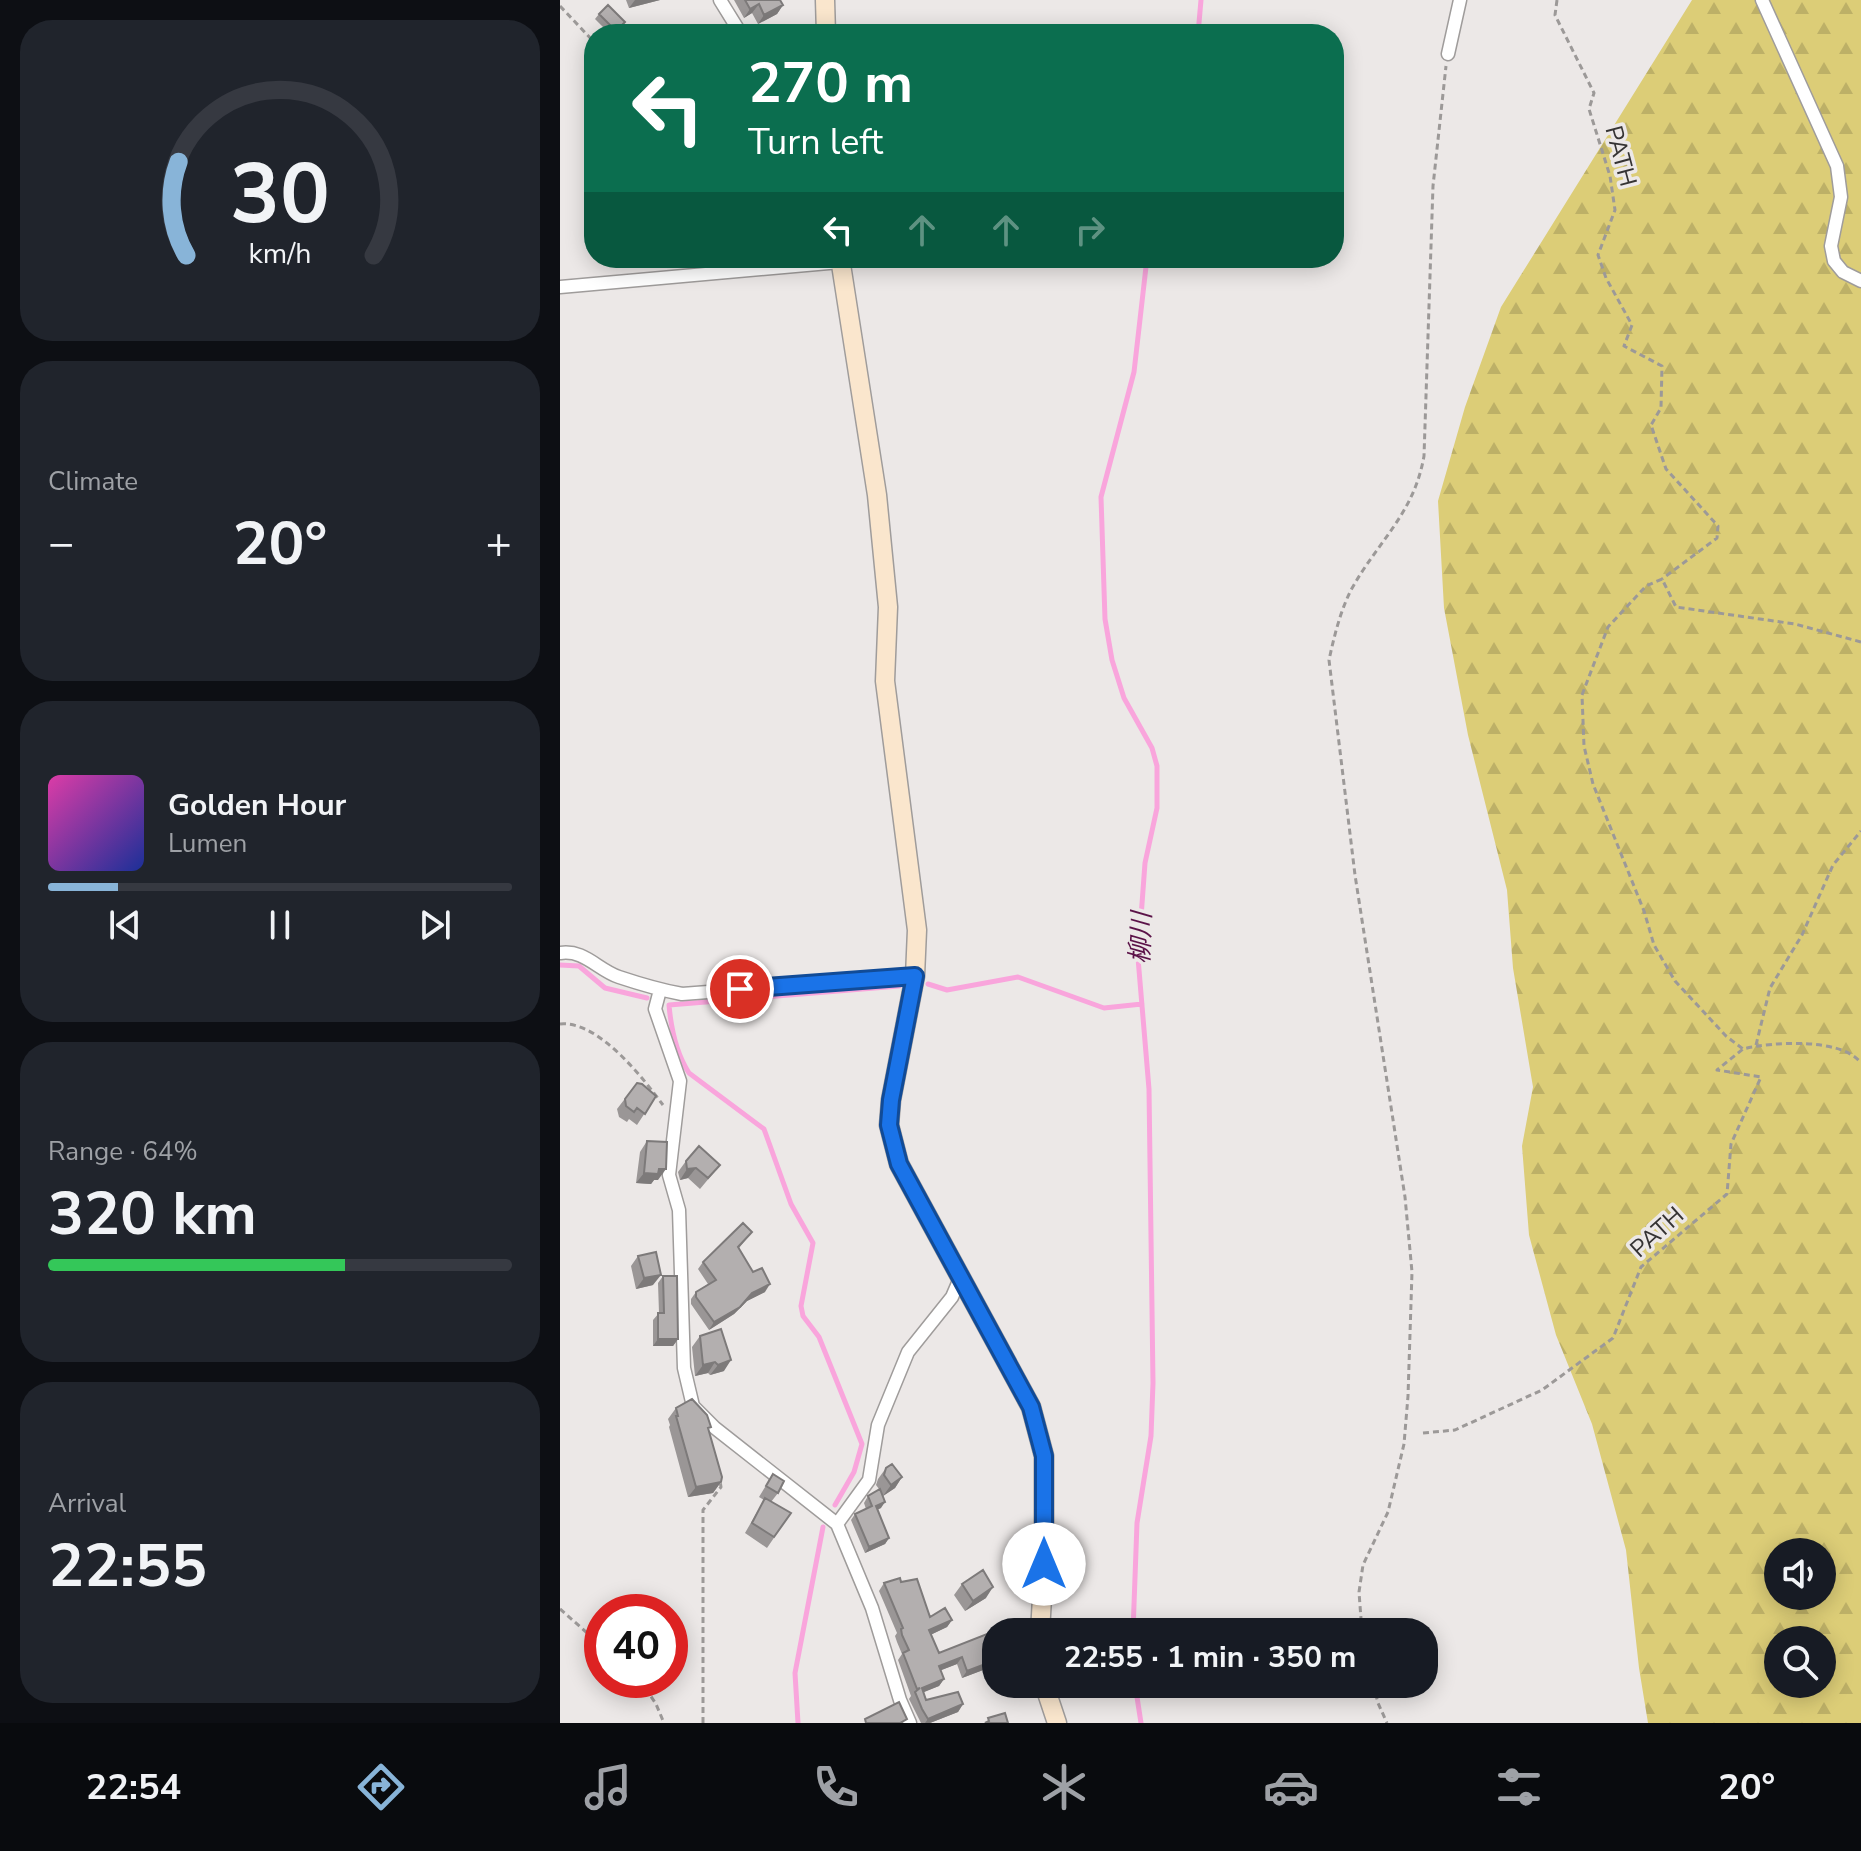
<!DOCTYPE html>
<html lang="en">
<head>
<meta charset="utf-8">
<style>
	body { margin:0; font-family:"Nunito Sans","Noto Sans JP",sans-serif; background:#20242c; color:#f1f3f6; height:100vh; display:flex; flex-direction:column; font-size:30px; white-space:nowrap }
	* { box-sizing:border-box; margin:0 }
	p { font-size:26px; color:#9ea1a6 }
	.icon { flex:none; width:44px; height:44px; fill:none; stroke:currentColor; stroke-width:2; stroke-linecap:round; stroke-linejoin:round }
	.map { position:relative; flex:1; overflow:hidden }
	.side { display:flex; flex-direction:column; gap:20px; padding:20px; background:#0d0f14; width:560px }
	.side>* { flex:none }
	.guide { position:absolute; left:24px; top:24px; width:760px; height:244px; border-radius:32px; box-shadow:0 4px 20px #0003; background:#0b6e4f; color:#fff; overflow:hidden }
	.controls { position:absolute; left:1204px; top:1538px; display:grid; gap:16px }
	.controls a { display:grid; place-items:center; width:72px; height:72px; border-radius:50%; background:#171b24; box-shadow:0 4px 20px #0003; font-size:40px }
	.speed { position:absolute; left:24px; top:1594px; display:flex; gap:16px; font-size:40px; font-weight:700; text-align:center }
	.speed>* { display:grid; place-content:center; width:104px; height:104px; border-radius:50%; background:#171b24; box-shadow:0 4px 20px #0003; line-height:1 }
	.speed .limit { border:12px solid #d22; background:#fff; color:#111 }
	.pin { position:absolute; display:grid; place-items:center; width:68px; height:68px; color:#fff; margin:-34px; border:4px solid #fff; border-radius:50%; box-shadow:0 2px 8px #0007 }
	.me { position:absolute; width:88px; margin:-44px; rotate:0deg; stroke-linejoin:round; filter:drop-shadow(0 0 6px #0008) }
	.turn { display:flex; align-items:center; gap:28px; height:168px; padding:0 32px; font-size:36px }
	.turn .icon { width:104px; height:104px; stroke-width:2.5 }
	.turn b { display:block; font-size:56px; line-height:68px }
	.lanes { display:flex; align-items:center; height:76px; padding:0 32px; background:#0003; justify-content:center; gap:40px; direction:ltr }
	.lanes .off { opacity:.35 }
	.big { font-size:60px; font-weight:700; line-height:1.1 }
	.side .card { flex:1; display:flex; flex-direction:column; justify-content:center; gap:12px; min-width:0; padding:0 28px; border-radius:32px; background:#20242c }
	.side .dial { align-items:center; gap:0 }
	.dial svg { height:208px; overflow:visible; fill:none; stroke:#363941; stroke-width:7; stroke-linecap:round; text-anchor:middle }
	.dial text { fill:#f1f3f6; stroke:none }
	.song { display:flex; align-items:center; gap:24px }
	.cover { width:96px; height:96px; border-radius:12px; background:linear-gradient(135deg,hsl(320 70% 55%),hsl(230 70% 35%)) }
	.played { height:8px; border-radius:4px; background:linear-gradient(90deg,#88b4d8 15%,#363941 15%) }
	.keys { display:flex; justify-content:space-around; direction:ltr }
	.heat { display:flex; justify-content:space-between; align-items:center; font-size:44px; direction:ltr }
	.charge { height:12px; border-radius:6px; background:linear-gradient(90deg,#34c759 64%,#363941 0) }
	.trip { position:absolute; left:422px; top:1618px; width:456px; height:80px; border-radius:32px; background:#171b24; box-shadow:0 4px 20px #0003; font-weight:700; line-height:80px; text-align:center }
	.tabs { display:flex; height:128px; justify-content:space-around; align-items:center; background:#090b0e; color:#9ea1a6 }
	.tabs .icon { width:56px; height:56px }
	.tabs .selected { color:#88b4d8 }
	.tabs b { font-size:36px; color:#f1f3f6 }
	main { display:flex; flex:1; min-height:0 }
	.map>svg:first-child { display:block }
	.forest { fill:url(#forest-firs); fill-rule:evenodd }
	.lines { fill:none; stroke-linecap:round; stroke-linejoin:round }
	.stream { stroke:#f9a5dc; stroke-width:5 }
	.street-casing { stroke:#9f9c9b; stroke-width:15 }
	.secondary-casing { stroke:#9f9c9b; stroke-width:21 }
	.path { stroke:#9c9998; stroke-width:3; stroke-dasharray:6 4; stroke-linecap:butt }
	.street { stroke:#fff; stroke-width:12 }
	.secondary { stroke:#fae6cd; stroke-width:18 }
	.wall { fill:#9a9696 }
	.shaded-wall { fill:#7d7a7a }
	.building { fill:#b3afaf; stroke:#7d7a7a; stroke-width:2 }
	.route-casing { stroke:#114b97; stroke-width:20 }
	.route { stroke:#1a73e8; stroke-width:14 }
	.labels { text-anchor:middle; dominant-baseline:central; stroke-width:7; stroke-linejoin:round; paint-order:stroke }
	.street-label { font-size:24px; fill:#353333; stroke:#ece8e7 }
	.water-label { font-size:26px; font-style:italic; fill:#5b1248; stroke:#ece8e7 }
</style>
</head>
<body>
<main>
<section class="side">
<div class="card dial"><svg viewBox="0 0 100 80">
<path d="M14 69A42 42 0 1 1 86 69"/>
<path d="M14 69A42 42 0 0 1 11 33" stroke="#88b4d8"/>
<text x="50" y="56" font-size="32" font-weight="700">30</text>
<text x="50" y="72" font-size="11">km/h</text>
</svg></div>
<div class="card"><p>Climate</p>
<div class="heat"><a>−</a><b class="big">20°</b><a>+</a></div>
</div>
<div class="card">
<div class="song"><i class="cover"></i><div><b>Golden Hour</b><p>Lumen</p></div></div>
<div class="played"></div>
<div class="keys"><svg class="icon" aria-label="previous" viewBox="0 0 24 24"><path d="M18 5L8 12l10 7zM5 5v14"/></svg><svg class="icon" aria-label="pause" viewBox="0 0 24 24"><path d="M8 5v14M16 5v14"/></svg><svg class="icon" aria-label="next" viewBox="0 0 24 24"><path d="M6 5l10 7-10 7zM19 5v14"/></svg></div>
</div>
<div class="card"><p>Range · 64%</p><b class="big">320 km</b><div class="charge"></div></div>
<div class="card"><p>Arrival</p><b class="big">22:55</b></div>
</section>
<div class="map">
<svg width="1301" height="1723" viewBox="0 0 1301 1723">
	<defs>
		<pattern id="forest-firs" width="22" height="20" patternUnits="userSpaceOnUse" patternTransform="scale(2)"><rect width="22" height="20" fill="#dccd77"/><path d="M5 1l3.5 6h-7zM16 11l3.5 6h-7z" fill="#bdb067"/></pattern>
	</defs>
	<rect width="100%" height="100%" fill="#ece8e7"/>
	<path class="forest" d="M1132,0H1301V1723H1088L1079,1668L1066,1550L1032,1424L996,1335L969,1235L962,1146L973,1087L953,968L947,890L908,735L884,608L878,501L905,407L941,307ZM1218,1552H1262V1596H1218ZM1218,1640H1262V1684H1218Z"/>
	<g class="lines">
		<path class="stream" d="M638,34L641,0
			M0,965L19,966L45,988L87,998
			M368,984L387,990L458,977L544,1008L582,1004
			M275,1505L294,1472L302,1444L259,1337L243,1316L241,1306L253,1243L231,1204L204,1129L129,1073C116,1053 111,1028 109,1005L339,986
			M573,1632L577,1523L591,1436L593,1383L589,1089L578,958L585,863L597,808V766L592,748L564,698L552,660L545,619L541,497L574,372L587,258
			M575,1684L581,1723
			M238,1723L235,1673L263,1527"/>
		<defs>
			<path id="street" d="M160,0L181,34
				M1202,0L1277,166L1281,197L1271,246L1274,261L1283,272L1301,281
				M888,54L900,0
				M0,287L280,262
				M0,953C24,949 38,970 59,977C80,984 100,990 122,994L355,976
				M100,990L95,1009L120,1081L109,1175L119,1210L124,1368L133,1406L155,1428L277,1524L312,1608L340,1700L350,1723
				M277,1524L309,1480L318,1425L348,1352L392,1297L401,1276"/>
			<path id="secondary" d="M265,0L266,34
				M280,258L317,495L328,607L325,681L357,930L355,976L331,1100L329,1125L339,1164L471,1407L484,1456V1564L480,1632
				M484,1684L497,1723"/>
		</defs>
		<use href="#street" class="street-casing"/>
		<use href="#secondary" class="secondary-casing"/>
		<path class="path" d="M997,0L995,15L1034,93L1029,109L1050,176L1055,210L1038,255L1046,278L1072,325L1064,346L1102,366L1101,408L1091,425L1106,469L1158,526L1157,538L1102,579
			M0,6L34,42
			M81,258V268
			M1301,642L1235,624L1116,607L1102,579L1086,586L1048,627L1022,695L1024,746L1033,784L1084,911L1094,945L1115,981L1166,1036L1183,1049C1211,1042 1281,1037 1301,1063
			M0,1024C38,1020 83,1078 103,1105
			M1196,1045L1210,988L1242,935L1273,865L1301,831
			M863,1433L895,1430L982,1390L1053,1338L1081,1267L1167,1194L1171,1144L1201,1077L1157,1070L1183,1049
			M0,1609L42,1646
			M802,1632L799,1592L803,1565L828,1512L844,1444L848,1396L852,1272L845,1197L795,875L769,660C774,637 780,612 791,590C818,541 854,514 864,456L873,186L886,66
			M80,1680L96,1704L104,1723
			M813,1684L818,1703L827,1723
			M143,1723V1510L161,1487L160,1481"/>
		<use href="#street" class="street"/>
		<use href="#secondary" class="secondary"/>
	</g>
	<path class="wall" d="M66,0H100L69,8Z
		M174,0H220L223,5L217,14L198,24L192,13L184,18Z
		M39,14L65,22L54,34H50L35,19Z
		M77,1083L96,1096L77,1125L69,1119L67,1122L59,1117L57,1109Z
		M87,1141L98,1180H94L91,1184L76,1183L80,1152Z
		M126,1161L160,1165L140,1189L128,1178L120,1180L118,1172Z
		M192,1232L179,1248L205,1292L187,1301L174,1314L149,1330L131,1304V1299L136,1292L148,1284L138,1269L143,1262Z
		M78,1256L93,1285L76,1289L71,1266Z
		M103,1276L118,1339L113,1346H93V1320L99,1313L98,1283Z
		M140,1336L164,1371L150,1375L148,1373L135,1376L132,1347Z
		M116,1408L148,1431L161,1482L153,1493L128,1497L109,1427L110,1425L108,1419Z
		M326,1468L342,1477L335,1488L323,1496L321,1492V1508L317,1510L329,1538L325,1544L305,1553L291,1520L295,1514L306,1509L304,1503L308,1496L319,1489L316,1485L318,1479Z
		M213,1474L218,1493L211,1502L231,1513L207,1548L185,1533L204,1500L199,1497Z
		M341,1582L370,1617L392,1620L387,1627L370,1635L379,1653L436,1661L431,1667L402,1678L397,1664L381,1670L384,1679L379,1686L363,1692L366,1700L403,1704L398,1712L370,1723H361L349,1699L351,1696L338,1660L342,1654L337,1642L335,1636L337,1633L319,1591L324,1583Z
		M402,1584L426,1598L405,1611L394,1595Z"/>
	<path class="shaded-wall" d="M75,0H100L69,8Z
		M199,4L192,13L184,18L190,9Z
		M223,5L217,14L198,24L204,15Z
		M136,1168L128,1178L120,1180L127,1169Z
		M99,1169H106L98,1180H94L91,1184L76,1183L84,1173Z
		M101,1275L93,1285L76,1289L84,1278Z
		M210,1284L205,1292L187,1301L174,1314L149,1330L154,1322L192,1293Z
		M98,1339H118L113,1346H93Z
		M171,1360L164,1371L150,1375L158,1365Z
		M155,1362L148,1373L135,1376L143,1365Z
		M342,1477L335,1488L323,1496L331,1485Z
		M161,1482L153,1493L128,1497L136,1487Z
		M325,1502L321,1508L311,1512L316,1506Z
		M329,1538L325,1544L305,1553L309,1547Z
		M433,1587L426,1598L405,1611L413,1601Z
		M392,1620L387,1627L364,1638L369,1630Z
		M402,1657L397,1664L374,1673L379,1666Z
		M436,1660L431,1667L402,1678L407,1671Z
		M384,1679L379,1686L357,1695L362,1688Z
		M403,1704L398,1712L370,1723H365L368,1719Z"/>
	<path class="building" d="M185,0H220L223,5L204,15L199,4L190,9Z
		M48,5L65,22L56,31L39,14Z
		M77,1083L82,1084L96,1096L85,1114L77,1108L74,1112L66,1106L65,1099Z
		M87,1141L107,1142L106,1169H99L98,1174L84,1173Z
		M139,1146L160,1165L148,1178L136,1168L127,1169L126,1161Z
		M183,1223L192,1232L178,1247L193,1272L202,1268L210,1284L192,1293L180,1307L154,1322L136,1297V1292L156,1280L143,1262Z
		M96,1252L101,1275L84,1278L78,1256Z
		M103,1276H117L118,1339H98V1313H104Z
		M161,1329L171,1360L158,1365L155,1362L143,1365L140,1336Z
		M132,1399L147,1415L151,1427L148,1428L162,1477L161,1482L136,1487L116,1416H118L116,1408Z
		M332,1464L342,1477L331,1485L324,1475L326,1468Z
		M213,1474L224,1481L218,1493L206,1486Z
		M320,1489L325,1502L316,1506L329,1538L309,1547L295,1514L312,1506L308,1496Z
		M205,1498L231,1513L214,1537L192,1523Z
		M423,1570L433,1587L413,1601L402,1584Z
		M340,1578L341,1582L357,1579L370,1617L385,1608L392,1620L369,1630L379,1653L427,1634L436,1659V1660L407,1671L402,1657L379,1666L384,1679L362,1688L366,1700L398,1692L403,1704L368,1719L362,1709L355,1692L360,1688L357,1689L343,1653L349,1650L342,1635L341,1629L343,1628L324,1583Z
		M339,1702L347,1719L340,1723H306L305,1719Z
		M445,1713L448,1723H425L429,1721L428,1718Z"/>
	<g class="lines">
		<defs>
			<path id="route" d="M180,989L355,976L331,1100L329,1125L339,1164L471,1407L484,1456V1564"/>
		</defs>
		<use href="#route" class="route-casing"/>
		<use href="#route" class="route"/>
	</g>
	<g class="labels">
		<g class="street-label">
			<text transform="translate(1061 156) rotate(75)">PATH</text>
			<text transform="translate(1097 1232) rotate(-42)">PATH</text>
		</g>
		<g class="water-label">
			<text transform="translate(581 938) rotate(-88)">柳川</text>
		</g>
	</g>
</svg>
<div class="controls">
<a><svg class="icon" aria-label="sound" viewBox="0 0 24 24"><path d="M4 9h4l5-4v14l-5-4H4zM17 9q2 3 0 6"/></svg></a>
<a><svg class="icon" aria-label="search" viewBox="0 0 24 24"><circle cx="10" cy="10" r="6"/><path d="M15 15l6 6"/></svg></a>
</div>
<div class="speed"><div class="limit">40</div></div>
<div class="pin" style="left:180px;top:989px;background:#d93025"><svg class="icon" aria-label="arrive" viewBox="0 0 24 24"><path d="M6 21V4h12l-3 4 3 4H6"/></svg></div>
<svg class="me" style="left:484px;top:1564px" viewBox="-20 -20 40 40"><circle r="19" fill="#fff"/><path d="M0-13L10 11 0 6-10 11z" fill="#1a73e8"/></svg>
<div class="trip">22:55 · 1 min · 350 m</div>
<div class="guide">
<div class="turn"><svg class="icon" aria-label="left" viewBox="0 0 24 24"><path d="M17 20v-9H6M10 6l-5 5 5 5"/></svg><div><b>270 m</b>Turn left</div></div>
<div class="lanes"><svg class="icon" aria-label="left" viewBox="0 0 24 24"><path d="M17 20v-9H6M10 6l-5 5 5 5"/></svg><svg class="icon off" aria-label="ahead" viewBox="0 0 24 24"><path d="M12 20V5M6 11l6-6 6 6"/></svg><svg class="icon off" aria-label="ahead" viewBox="0 0 24 24"><path d="M12 20V5M6 11l6-6 6 6"/></svg><svg class="icon off" aria-label="right" viewBox="0 0 24 24"><path d="M7 20v-9h11M14 6l5 5-5 5"/></svg></div>
</div>
</div>
</main>
<nav class="tabs">
<b>22:54</b>
<svg class="icon selected" aria-label="directions" viewBox="0 0 24 24"><path d="M12 3l9 9-9 9-9-9zM9 14v-3h6M13 9l2 2-2 2"/></svg>
<svg class="icon" aria-label="music" viewBox="0 0 24 24"><path d="M9 18V5l10-2v13"/><circle cx="6" cy="18" r="3"/><circle cx="16" cy="16" r="3"/></svg>
<svg class="icon" aria-label="phone" viewBox="0 0 24 24"><path d="M5 4h4l2 5-3 2q2 4 5 5l2-3 5 2v4C11 20 4 13 5 4z"/></svg>
<svg class="icon" aria-label="climate" viewBox="0 0 24 24"><path d="M12 3v18M4 7l16 10M4 17L20 7"/></svg>
<svg class="icon" aria-label="car" viewBox="0 0 24 24"><path d="M5 17H2v-5l4-1 3-4h7l3 4 3 1v5h-3M9 17h6M6 11h13"/><circle cx="7" cy="17" r="2"/><circle cx="17" cy="17" r="2"/></svg>
<svg class="icon" aria-label="filters" viewBox="0 0 24 24"><path d="M4 7h16M4 17h16"/><circle cx="9" cy="7" r="2"/><circle cx="15" cy="17" r="2"/></svg>
<b>20°</b>
</nav>
</body>
</html>
